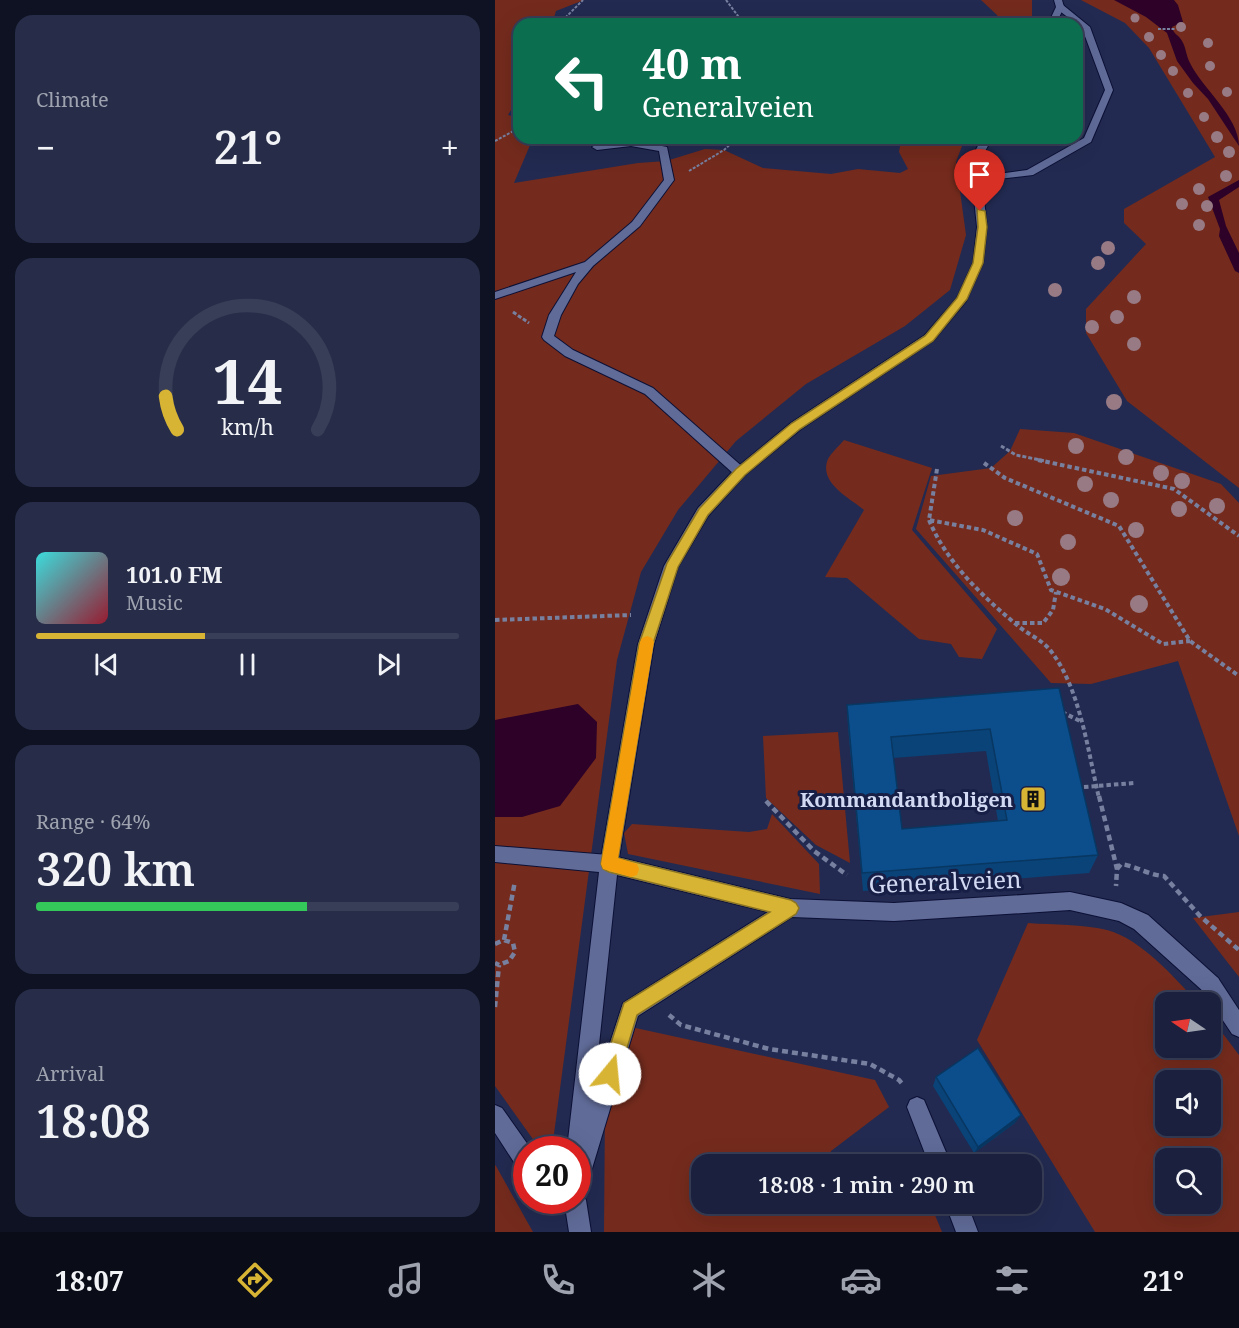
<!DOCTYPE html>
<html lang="en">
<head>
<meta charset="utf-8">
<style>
	body { margin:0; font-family:"Noto Serif",serif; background:#272d48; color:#f1f3f6; height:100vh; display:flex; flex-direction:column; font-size:22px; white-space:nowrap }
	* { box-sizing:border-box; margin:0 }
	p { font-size:20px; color:#9fa3b0 }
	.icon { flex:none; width:33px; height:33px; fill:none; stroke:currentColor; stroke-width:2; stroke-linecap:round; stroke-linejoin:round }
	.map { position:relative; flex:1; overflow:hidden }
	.sheet { display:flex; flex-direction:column; gap:15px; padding:15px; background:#0e1222; width:495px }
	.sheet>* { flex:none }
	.hud { position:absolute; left:18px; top:18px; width:570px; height:126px; border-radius:18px; box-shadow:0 6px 24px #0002,0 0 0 2px #383e57; background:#0b6e4f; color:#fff; overflow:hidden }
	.needle { width:39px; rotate:283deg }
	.tools { position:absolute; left:660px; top:992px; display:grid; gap:12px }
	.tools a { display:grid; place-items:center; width:66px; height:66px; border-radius:12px; background:#1a203d; box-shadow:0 6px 24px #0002,0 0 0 2px #383e57; font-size:30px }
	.speed { position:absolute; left:18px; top:1136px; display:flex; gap:12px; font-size:30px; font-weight:700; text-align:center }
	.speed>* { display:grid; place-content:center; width:78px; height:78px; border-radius:50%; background:#1a203d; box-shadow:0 6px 24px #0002,0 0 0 2px #383e57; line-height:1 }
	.speed .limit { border:9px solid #d22; background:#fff; color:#111 }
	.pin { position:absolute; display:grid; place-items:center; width:51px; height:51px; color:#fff; margin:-62px -26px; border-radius:50% 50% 50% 0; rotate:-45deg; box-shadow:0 0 6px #0007 }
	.pin .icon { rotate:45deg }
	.me { position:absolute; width:66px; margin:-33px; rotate:17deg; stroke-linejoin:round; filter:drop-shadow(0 0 4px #0008) }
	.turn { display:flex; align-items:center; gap:21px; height:126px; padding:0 30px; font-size:27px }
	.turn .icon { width:78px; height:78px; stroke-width:2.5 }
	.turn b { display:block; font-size:42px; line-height:51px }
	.big { font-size:45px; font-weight:600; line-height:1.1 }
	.sheet .widget { flex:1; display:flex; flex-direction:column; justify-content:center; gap:9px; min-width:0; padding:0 21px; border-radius:18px; background:#272d48 }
	.sheet .dial { align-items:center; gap:0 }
	.dial svg { height:156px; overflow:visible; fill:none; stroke:#383e57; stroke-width:7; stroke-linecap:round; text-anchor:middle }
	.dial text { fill:#f1f3f6; stroke:none }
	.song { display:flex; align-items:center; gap:18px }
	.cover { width:72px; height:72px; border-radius:9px; background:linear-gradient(135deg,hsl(180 70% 55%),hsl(350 70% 35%)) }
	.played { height:6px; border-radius:3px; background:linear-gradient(90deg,#d8b434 40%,#383e57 40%) }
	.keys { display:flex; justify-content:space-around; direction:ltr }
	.heat { display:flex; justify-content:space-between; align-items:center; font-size:33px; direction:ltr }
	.charge { height:9px; border-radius:4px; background:linear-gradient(90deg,#34c759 64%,#383e57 0) }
	.trip { position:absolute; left:196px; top:1154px; width:351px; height:60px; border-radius:18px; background:#1a203d; box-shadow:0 6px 24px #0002,0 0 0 2px #383e57; font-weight:600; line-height:60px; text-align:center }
	.dock { display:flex; height:96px; justify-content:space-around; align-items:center; background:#0a0d18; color:#9fa3b0 }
	.dock .icon { width:42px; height:42px }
	.dock .selected { color:#d8b434 }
	.dock b { font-size:27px; color:#f1f3f6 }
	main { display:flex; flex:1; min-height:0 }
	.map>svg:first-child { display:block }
	.green { fill:#742b1d; fill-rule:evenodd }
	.water { fill:#2d0128 }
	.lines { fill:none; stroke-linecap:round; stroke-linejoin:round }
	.service-casing { stroke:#0c1035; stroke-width:2 }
	.minor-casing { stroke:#0c1035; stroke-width:2 }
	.path-far3 { stroke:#7880a0; stroke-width:2; stroke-dasharray:3 1.5; stroke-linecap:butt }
	.path-far2 { stroke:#7880a0; stroke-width:3; stroke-dasharray:4 2; stroke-linecap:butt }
	.path-far1 { stroke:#7880a0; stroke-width:4; stroke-dasharray:4.5 3; stroke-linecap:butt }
	.path { stroke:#7880a0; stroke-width:4.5; stroke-dasharray:6 4; stroke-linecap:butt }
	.service { fill:#606b98; fill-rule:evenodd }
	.minor { fill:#606b98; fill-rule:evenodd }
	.tree { fill:#977a84 }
	.wall { fill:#0a4378; fill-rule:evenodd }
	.shaded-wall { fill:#083762 }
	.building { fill:#0c4e8c; stroke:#083762; stroke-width:1.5; fill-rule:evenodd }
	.route { fill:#d8b434; stroke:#8c7522; stroke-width:1.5 }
	.slow { fill:#f59e0b }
	.labels { text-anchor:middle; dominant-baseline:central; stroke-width:6; stroke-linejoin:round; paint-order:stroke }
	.poi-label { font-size:20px; font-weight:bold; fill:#d2daf3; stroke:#181f46; text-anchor:end }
	.near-street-label { font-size:24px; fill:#d2daf3; stroke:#181f46 }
</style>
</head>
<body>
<main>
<section class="sheet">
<div class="widget"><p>Climate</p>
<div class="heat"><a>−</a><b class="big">21°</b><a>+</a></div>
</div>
<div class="widget dial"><svg viewBox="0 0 100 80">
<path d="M14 69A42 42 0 1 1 86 69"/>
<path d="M14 69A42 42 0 0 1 8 52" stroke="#d8b434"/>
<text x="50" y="56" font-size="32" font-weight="700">14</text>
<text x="50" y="72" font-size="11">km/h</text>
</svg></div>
<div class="widget">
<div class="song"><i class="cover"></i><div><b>101.0 FM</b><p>Music</p></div></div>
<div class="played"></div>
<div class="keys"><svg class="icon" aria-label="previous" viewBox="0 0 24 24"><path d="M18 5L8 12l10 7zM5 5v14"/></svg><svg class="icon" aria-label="pause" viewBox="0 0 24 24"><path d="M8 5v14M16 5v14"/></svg><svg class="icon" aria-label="next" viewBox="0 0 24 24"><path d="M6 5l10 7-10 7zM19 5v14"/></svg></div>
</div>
<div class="widget"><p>Range · 64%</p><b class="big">320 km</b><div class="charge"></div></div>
<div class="widget"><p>Arrival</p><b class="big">18:08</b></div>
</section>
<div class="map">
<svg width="744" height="1232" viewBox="0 0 744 1232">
	<rect width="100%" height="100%" fill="#222a51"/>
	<path class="green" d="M0,0H89L61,11L57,24H24V97L13,115L24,118V138H38L19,183L143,163L171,161L210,149L229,150L268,168L336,174L363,169L405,173L413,169L404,152L406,141L415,138H470L461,162L471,235L455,290L410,326L311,384L241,441L183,510L146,572L122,660L57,1149H45L0,1086Z
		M486,0H537V24H506L502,15Z
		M586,0H744V488L632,401L591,333V309L651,244L629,223V209L720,157L654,48L630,23Z
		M525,429L579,433L726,484L744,503V836L683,661L596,684L556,683L421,529L436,476L496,468L515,451Z
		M349,440L437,468L417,530L502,629L487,659L464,657L456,644L424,639L352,578L330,577L369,510C355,498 323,483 333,459C336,453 344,446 349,440Z
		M343,732L355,863L321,845L271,798L268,736Z
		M277,814L324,864L325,894L133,854L129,833L137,824L254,832L272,829Z
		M744,912V977L698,918Z
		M533,923C559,925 587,924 612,930C646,939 679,977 702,1002H670V1047H716V1018L744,1055V1232H600L482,1040ZM670,1080H716V1125H670ZM670,1158H716V1203H670Z
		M136,1027L380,1080L394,1107L336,1151L334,1164H207V1203H344L352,1216L371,1203H435L447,1232H109L110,1107Z
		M0,1165L1,1166L38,1232H0Z"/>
	<path class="water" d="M619,0H679L683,5L688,22L677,27C678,34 684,35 687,41C691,47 691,56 695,63C707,88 744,117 744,146L713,99L698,83L682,61L672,33L651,17Z
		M744,180V187L724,200L731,226L744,253V273L740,271L724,236L725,229L713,197Z
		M83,704L102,722L101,758L65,806L27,817H0V720Z"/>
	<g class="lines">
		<defs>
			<path id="service" d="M562,5H568L595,27L618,90L596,142L538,175L477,182L476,180L481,177L532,170L589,138L610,90L587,28L562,9Z
				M136,140L172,147L179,180L145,226L98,266L83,284L66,315L59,336L78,350L158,388L250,469L252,472L250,475H240L150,394L70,356L49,340L47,337L54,315L81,272L0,299V292L90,262L137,222L169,180L164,151L136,146L102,150L97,147L102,144Z
				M0,846L114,855L295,899L399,903L575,892L626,903L653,915L723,978L726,985L723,992L716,995L709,992L639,929L624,921L575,910L399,921L297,917L143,1016L93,1182L90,1190L85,1191L91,1200L96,1232H74L69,1200H82V1149H72L104,872L0,862ZM122,875L273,912L128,1003L99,1092Z
				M422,1097L429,1100L456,1164H434L412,1107L415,1100Z
				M0,1105L7,1108L36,1149H32V1172L24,1170L0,1133Z
				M450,1203H472L483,1232H461Z"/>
			<path id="minor" d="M559,0H567L569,7L561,24H553L561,7Z
				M487,138H497L485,161L492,227L488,263L471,301L438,341L306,429L250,475L213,516L183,567L159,644L123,864L120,870L114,873L108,870L105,864L143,644L169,566L203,508L240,469L296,423L430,335L462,298L478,263L482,227L475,161Z
				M716,975L723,978L744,1010V1037L737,1034L709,992L706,985L709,978Z"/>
		</defs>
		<use href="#service" class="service-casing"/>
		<use href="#minor" class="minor-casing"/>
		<path class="path-far3" d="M231,0L249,24
			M64,24L88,0
			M663,29H680
			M0,141L24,128
			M194,171L229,150L242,138"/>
		<path class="path-far2" d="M18,312L34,323
			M506,446L521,455L550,461"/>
		<path class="path-far1" d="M543,460L679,489L744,536
			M489,463L510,478L624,526L695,641L744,676
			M442,469L434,520L488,530L542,554L556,590L610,609L668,644L695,641
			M434,520C452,563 487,596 522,625C532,634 546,639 555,650C585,687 593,752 604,798
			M0,620L136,615
			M520,623H548L558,610L561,592
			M567,712L585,721
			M589,787L639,783"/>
		<path class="path" d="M604,796L622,869L621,886
			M271,801L319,851L352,875
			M622,869L626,864C641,866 653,875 669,876L705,916L744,950
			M9,940L20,881
			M0,944L9,940L18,943L20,952L14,961L4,965L0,963
			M0,1007L4,965
			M174,1015L186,1025L274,1049L375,1064L404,1080L409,1086"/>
		<use href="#service" class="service"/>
		<use href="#minor" class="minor"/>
	</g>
	<g class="tree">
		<circle cx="640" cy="18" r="4.5"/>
		<circle cx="686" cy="27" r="5"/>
		<circle cx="654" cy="37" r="5"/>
		<circle cx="713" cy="43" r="5"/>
		<circle cx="666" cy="55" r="5"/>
		<circle cx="715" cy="66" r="5"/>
		<circle cx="678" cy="71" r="5"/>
		<circle cx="732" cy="92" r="5"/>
		<circle cx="693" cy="93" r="5"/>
		<circle cx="709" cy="117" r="5"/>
		<circle cx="722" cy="137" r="6"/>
		<circle cx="734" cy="152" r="6"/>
		<circle cx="731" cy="176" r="6"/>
		<circle cx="704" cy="189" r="6"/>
		<circle cx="687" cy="204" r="6"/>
		<circle cx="712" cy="206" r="6"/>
		<circle cx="704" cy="225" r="6"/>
		<circle cx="613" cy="248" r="7"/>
		<circle cx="603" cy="263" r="7"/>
		<circle cx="560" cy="290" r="7"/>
		<circle cx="639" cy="297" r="7"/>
		<circle cx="622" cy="317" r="7"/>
		<circle cx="597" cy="327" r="7"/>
		<circle cx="639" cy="344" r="7"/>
		<circle cx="619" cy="402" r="8"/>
		<circle cx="581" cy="446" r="8"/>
		<circle cx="631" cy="457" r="8"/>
		<circle cx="666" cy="473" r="8"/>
		<circle cx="687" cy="481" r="8"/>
		<circle cx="590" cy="484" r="8"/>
		<circle cx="616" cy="500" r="8"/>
		<circle cx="722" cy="506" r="8"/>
		<circle cx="684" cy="509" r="8"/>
		<circle cx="520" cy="518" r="8"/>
		<circle cx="641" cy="530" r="8"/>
		<circle cx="573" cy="542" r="8"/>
		<circle cx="566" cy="577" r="9"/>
		<circle cx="644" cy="604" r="9"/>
	</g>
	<path class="wall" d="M564,688L603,855L594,873L368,891L353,727L352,705ZM491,751L503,821L407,829L398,758Z
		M441,1077L520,1123L479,1153L438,1086Z"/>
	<path class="shaded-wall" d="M526,1115L520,1123L479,1153L483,1147Z"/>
	<path class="building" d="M564,688L603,855L367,873L352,705ZM495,729L512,820L407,829L396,737Z
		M483,1048L526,1115L483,1147L441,1077Z"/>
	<path class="route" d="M482,209L490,211L492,227L488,263L472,299L438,341L305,429L250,475L213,515L183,567L158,644L123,858L296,900L301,903L304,908L301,914L142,1015L122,1081L115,1083L109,1081L106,1074L129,1003L275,912L114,872L108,869L106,864L144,644L172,563L204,509L241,469L297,423L430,336L462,298L478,263L483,227Z"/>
	<path class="slow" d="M152,636L157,638L159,642L123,858L142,864L144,869L142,875L136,877L108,869L106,864L145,642L147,638Z"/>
	<defs>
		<symbol id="building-square" viewBox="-11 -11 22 22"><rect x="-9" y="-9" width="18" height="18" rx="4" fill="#d8b434" stroke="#181f46"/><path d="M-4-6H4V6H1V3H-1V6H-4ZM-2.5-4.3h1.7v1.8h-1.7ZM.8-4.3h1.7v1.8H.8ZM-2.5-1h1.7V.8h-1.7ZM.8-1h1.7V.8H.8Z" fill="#111"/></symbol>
	</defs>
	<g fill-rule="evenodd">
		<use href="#building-square" x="523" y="784" width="30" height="30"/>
	</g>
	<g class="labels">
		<g class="poi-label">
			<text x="518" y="799">Kommandantboligen</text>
		</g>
		<g class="near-street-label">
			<text transform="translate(450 881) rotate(-2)">Generalveien</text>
		</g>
	</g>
</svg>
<div class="tools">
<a><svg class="needle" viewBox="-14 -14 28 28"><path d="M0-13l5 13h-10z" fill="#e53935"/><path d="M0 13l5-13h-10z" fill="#9fa3b0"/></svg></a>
<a><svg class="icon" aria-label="sound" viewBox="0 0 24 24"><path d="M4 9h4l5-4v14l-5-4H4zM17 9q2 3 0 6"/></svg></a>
<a><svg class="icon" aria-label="search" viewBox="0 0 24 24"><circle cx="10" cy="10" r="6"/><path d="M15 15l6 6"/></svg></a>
</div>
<div class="speed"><div class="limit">20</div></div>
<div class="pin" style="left:485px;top:211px;background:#d93025"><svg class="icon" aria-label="arrive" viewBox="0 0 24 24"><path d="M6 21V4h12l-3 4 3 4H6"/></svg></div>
<svg class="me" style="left:115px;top:1074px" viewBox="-20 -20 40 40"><circle r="19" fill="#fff"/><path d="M0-13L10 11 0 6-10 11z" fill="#d8b434"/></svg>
<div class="trip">18:08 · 1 min · 290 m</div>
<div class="hud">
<div class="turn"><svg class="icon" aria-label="left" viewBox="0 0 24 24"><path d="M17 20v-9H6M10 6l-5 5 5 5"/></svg><div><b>40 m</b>Generalveien</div></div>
</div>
</div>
</main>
<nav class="dock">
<b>18:07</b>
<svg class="icon selected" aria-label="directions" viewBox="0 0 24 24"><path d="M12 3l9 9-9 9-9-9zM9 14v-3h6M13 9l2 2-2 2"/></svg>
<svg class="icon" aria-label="music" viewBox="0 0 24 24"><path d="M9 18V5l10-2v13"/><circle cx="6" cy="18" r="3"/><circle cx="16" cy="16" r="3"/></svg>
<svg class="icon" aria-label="phone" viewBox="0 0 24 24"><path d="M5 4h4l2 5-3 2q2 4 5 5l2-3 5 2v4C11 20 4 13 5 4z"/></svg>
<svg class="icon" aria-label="climate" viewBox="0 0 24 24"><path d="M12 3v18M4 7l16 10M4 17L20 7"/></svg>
<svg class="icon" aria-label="car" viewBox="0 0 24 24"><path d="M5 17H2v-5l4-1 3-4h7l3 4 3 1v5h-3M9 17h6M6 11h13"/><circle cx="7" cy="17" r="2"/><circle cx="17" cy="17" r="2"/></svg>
<svg class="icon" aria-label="filters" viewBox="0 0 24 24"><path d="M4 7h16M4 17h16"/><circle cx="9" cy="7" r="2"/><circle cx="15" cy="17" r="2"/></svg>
<b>21°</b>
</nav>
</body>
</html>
